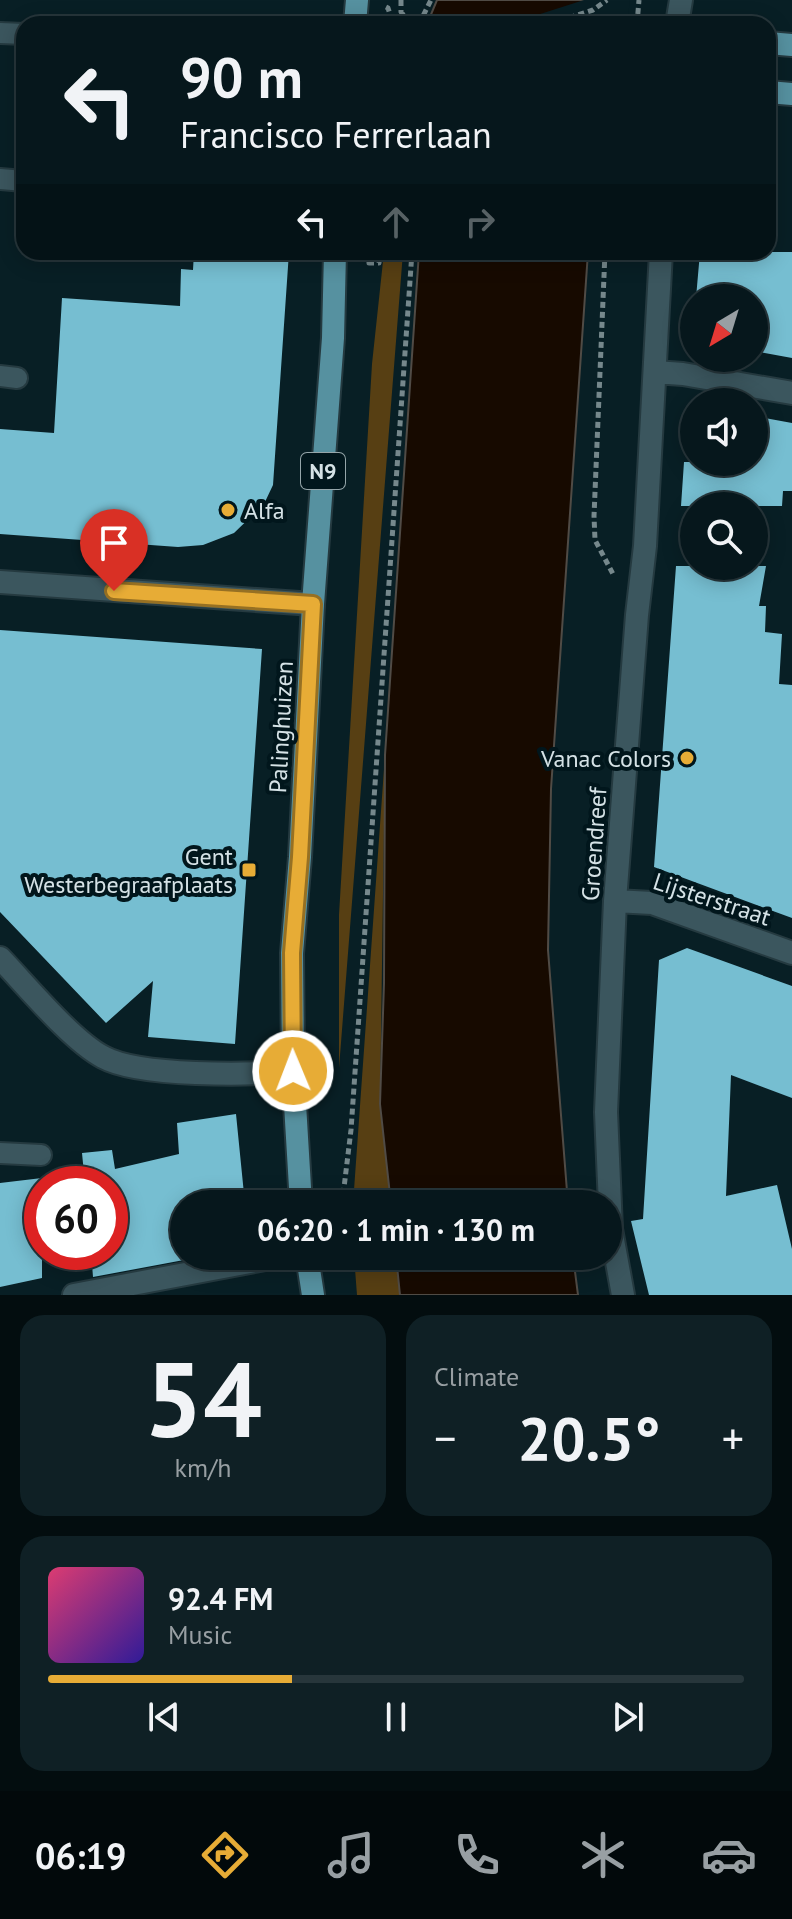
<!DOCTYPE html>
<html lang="en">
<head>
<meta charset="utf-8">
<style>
	body { margin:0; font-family:"PT Sans",sans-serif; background:#0f2025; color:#f1f3f6; height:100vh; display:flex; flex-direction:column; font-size:30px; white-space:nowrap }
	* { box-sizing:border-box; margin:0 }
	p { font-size:26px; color:#989fa3 }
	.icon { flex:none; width:44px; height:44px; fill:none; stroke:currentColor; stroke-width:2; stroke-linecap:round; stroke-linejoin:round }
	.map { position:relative; height:1295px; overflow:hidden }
	.drawer { display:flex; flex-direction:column; gap:20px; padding:20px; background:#030d0f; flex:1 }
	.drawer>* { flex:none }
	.hud { position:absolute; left:16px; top:16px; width:760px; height:244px; border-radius:24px; box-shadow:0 4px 20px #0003,0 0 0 2px #27363b; background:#06171c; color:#f1f3f6; overflow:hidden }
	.needle { width:52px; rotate:218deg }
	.buttons { position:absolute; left:680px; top:284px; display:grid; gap:16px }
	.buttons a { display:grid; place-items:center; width:88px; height:88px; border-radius:50%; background:#06171c; box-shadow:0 4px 20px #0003,0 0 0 2px #27363b; font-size:40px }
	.speed { position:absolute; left:24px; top:1166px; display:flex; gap:16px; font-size:40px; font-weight:700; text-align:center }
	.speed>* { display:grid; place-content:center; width:104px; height:104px; border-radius:50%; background:#06171c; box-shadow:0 4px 20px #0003,0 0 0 2px #27363b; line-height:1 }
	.speed .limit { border:12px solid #d22; background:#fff; color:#111 }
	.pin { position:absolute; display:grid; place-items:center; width:68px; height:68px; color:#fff; margin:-82px -34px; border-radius:50% 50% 50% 0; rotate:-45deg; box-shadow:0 0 8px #0007 }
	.pin .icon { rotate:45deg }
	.me { position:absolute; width:88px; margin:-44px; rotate:359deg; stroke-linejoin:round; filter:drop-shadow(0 0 6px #0008) }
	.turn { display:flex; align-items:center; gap:28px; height:168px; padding:0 32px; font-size:36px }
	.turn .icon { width:104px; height:104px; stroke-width:2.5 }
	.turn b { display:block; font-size:56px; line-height:68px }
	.lanes { display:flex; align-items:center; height:76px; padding:0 32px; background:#0003; justify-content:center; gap:40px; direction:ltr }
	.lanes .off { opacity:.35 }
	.big { font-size:60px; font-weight:600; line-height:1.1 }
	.drawer .card { flex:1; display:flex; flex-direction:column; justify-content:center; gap:12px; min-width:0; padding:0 28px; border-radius:24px; background:#0f2025 }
	.drawer .dial { align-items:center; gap:0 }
	.dial b { font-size:104px; line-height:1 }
	.song { display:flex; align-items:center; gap:24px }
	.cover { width:96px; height:96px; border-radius:12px; background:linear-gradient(135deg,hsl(340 70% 55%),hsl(250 70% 35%)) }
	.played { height:8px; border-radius:4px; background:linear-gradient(90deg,#e7ac36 35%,#27363b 35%) }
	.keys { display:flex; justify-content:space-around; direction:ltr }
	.heat { display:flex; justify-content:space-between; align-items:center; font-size:44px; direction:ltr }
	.drawer .tiles { flex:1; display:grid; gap:20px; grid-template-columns:1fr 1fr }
	.card:last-child { grid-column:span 2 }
	.trip { position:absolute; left:170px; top:1190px; width:452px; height:80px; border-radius:40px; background:#06171c; box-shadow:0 4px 20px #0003,0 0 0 2px #27363b; font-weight:600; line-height:80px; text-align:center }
	.menu { display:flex; height:128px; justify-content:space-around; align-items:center; background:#02090b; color:#989fa3 }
	.menu .icon { width:56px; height:56px }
	.menu .current { color:#e7ac36 }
	.menu b { font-size:36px; color:#f1f3f6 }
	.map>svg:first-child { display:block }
	.green { fill:#573f13 }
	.water { fill:#170a00; stroke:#504b45; stroke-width:2 }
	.pier { fill:#081f25 }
	.building { fill:#76bed1 }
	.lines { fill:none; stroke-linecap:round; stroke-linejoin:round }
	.service-casing { stroke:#253a40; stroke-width:24 }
	.minor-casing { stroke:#253a40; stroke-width:26 }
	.tertiary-casing { stroke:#253a40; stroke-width:26 }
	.primary-casing { stroke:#253a40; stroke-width:26 }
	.path { stroke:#76888c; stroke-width:5; stroke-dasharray:6 4; stroke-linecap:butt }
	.service { stroke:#3b565e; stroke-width:20 }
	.minor { stroke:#3b565e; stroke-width:22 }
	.tertiary { stroke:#3b565e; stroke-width:22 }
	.primary { stroke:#5691a0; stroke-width:22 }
	.route-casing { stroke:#967023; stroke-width:20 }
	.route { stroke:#e7ac36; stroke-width:14 }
	.poi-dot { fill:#e7ac36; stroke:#01161c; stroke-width:3 }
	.labels { text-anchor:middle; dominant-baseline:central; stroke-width:8; stroke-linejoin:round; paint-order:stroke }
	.shield { fill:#01161c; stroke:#95a5a9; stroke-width:2 }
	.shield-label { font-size:22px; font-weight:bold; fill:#d5e2e6 }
	.poi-label { font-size:24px; fill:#d5e2e6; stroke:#01161c; text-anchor:end }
	.street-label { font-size:24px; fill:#d5e2e6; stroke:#01161c }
</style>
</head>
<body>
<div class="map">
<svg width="792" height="1295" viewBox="0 0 792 1295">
	<rect width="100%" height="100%" fill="#081f25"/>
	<path class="green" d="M384,252H403L339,1068V915L372,364Z
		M385,755L380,1104L391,1204H353Z
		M354,1256H396L400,1295H357Z"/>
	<path class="water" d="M437,0H626L623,24H427Z
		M419,252H588L551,789L548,950L568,1204H391L380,1104L384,983L385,755Z
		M396,1256H573L578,1295H400Z"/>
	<path class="pier" d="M584,0H630L627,24H509Z"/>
	<path class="building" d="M194,252H289L273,485L264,504L234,533L203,545L178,547L0,534V429L54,433L62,298L180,306L181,269L193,270Z
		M700,252H792V358L754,351V298H696Z
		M754,416L792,423V491H783L782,506H681L684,462H754Z
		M676,566H766L759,606H766L765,632L782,634L779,684L792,685V918L654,867Z
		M0,630L262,649L235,1044L148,1037L153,981L106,1023L0,912Z
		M687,948L792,986V1098L731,1075L726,1196L777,1185L792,1249V1295H649L631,1221L643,1219L659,960Z
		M236,1114L245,1204H184V1260L93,1277L91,1252H110V1184H85L82,1153L112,1150L115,1169L179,1154L177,1123Z
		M42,1178V1278L0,1287V1183Z"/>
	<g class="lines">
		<defs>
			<path id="service" d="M0,33L24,34
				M0,179L24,181
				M0,376L17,378
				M0,1153L41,1155"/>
			<path id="minor" d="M677,24L681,0
				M655,372L683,374L792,393
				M615,901L652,903L792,953
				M0,958C26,985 71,1040 103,1057C139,1077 251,1075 293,1071
				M74,1295L281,1256
				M623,1295L611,1229L606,1112L615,901L637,615L645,546L661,252"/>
			<path id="tertiary" d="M0,582L313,604"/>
			<path id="primary" d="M355,24L357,0
				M768,43L792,45
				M768,92L792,94
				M301,1204L293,1071L292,953L300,857L313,604L333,338L335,252
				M307,1256L313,1295"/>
		</defs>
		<use href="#service" class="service-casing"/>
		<use href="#minor" class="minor-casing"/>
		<use href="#tertiary" class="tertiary-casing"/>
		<use href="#primary" class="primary-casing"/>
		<path class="path" d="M401,0V12L411,24
			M386,7L388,8L393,24
			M419,24L431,0
			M550,24L593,10L607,0
			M637,24L639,0
			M369,252V263H379L380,252
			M605,252L594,516L595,540L613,574
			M342,1204L351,1130L412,252"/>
		<use href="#service" class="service"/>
		<use href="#minor" class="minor"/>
		<use href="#tertiary" class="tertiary"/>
		<use href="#primary" class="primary"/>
	</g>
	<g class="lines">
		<defs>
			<path id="route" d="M114,591L313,604L300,857L292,953L293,1071"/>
		</defs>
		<use href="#route" class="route-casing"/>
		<use href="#route" class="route"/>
	</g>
	<g class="poi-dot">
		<circle cx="228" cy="510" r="8"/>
		<circle cx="687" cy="758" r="8"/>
		<rect x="241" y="862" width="16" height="16" rx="4"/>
	</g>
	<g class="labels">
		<rect class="shield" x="301" y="453" width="44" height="36" rx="6"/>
		<g class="shield-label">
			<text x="323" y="471">N9</text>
		</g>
		<g class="poi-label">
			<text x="244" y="510" text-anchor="start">Alfa</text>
			<text x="671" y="758">Vanac Colors</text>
			<text x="233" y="856">Gent<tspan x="233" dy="28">Westerbegraafplaats</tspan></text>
		</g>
		<g class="street-label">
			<text transform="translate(281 727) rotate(-87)">Palinghuizen</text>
			<text transform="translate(594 844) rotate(-86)">Groendreef</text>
			<text transform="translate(712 899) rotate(18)">Lijsterstraat</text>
		</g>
	</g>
</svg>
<div class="buttons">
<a><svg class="needle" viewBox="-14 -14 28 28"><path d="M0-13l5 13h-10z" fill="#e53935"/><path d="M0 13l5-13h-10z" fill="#989fa3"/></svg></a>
<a><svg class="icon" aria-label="sound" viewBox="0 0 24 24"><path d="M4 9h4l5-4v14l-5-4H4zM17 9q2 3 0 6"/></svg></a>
<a><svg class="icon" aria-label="search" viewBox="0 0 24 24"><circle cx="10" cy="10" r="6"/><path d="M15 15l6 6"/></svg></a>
</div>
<div class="speed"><div class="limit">60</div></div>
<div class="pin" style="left:114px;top:591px;background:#d93025"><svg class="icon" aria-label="arrive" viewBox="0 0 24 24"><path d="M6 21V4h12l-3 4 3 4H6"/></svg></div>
<svg class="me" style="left:293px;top:1071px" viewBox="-20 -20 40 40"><circle r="17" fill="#e7ac36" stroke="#fff" stroke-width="3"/><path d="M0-11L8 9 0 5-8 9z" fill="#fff"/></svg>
<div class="trip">06:20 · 1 min · 130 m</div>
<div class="hud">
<div class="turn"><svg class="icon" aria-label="left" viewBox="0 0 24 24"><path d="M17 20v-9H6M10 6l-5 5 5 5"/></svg><div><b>90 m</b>Francisco Ferrerlaan</div></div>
<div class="lanes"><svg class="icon" aria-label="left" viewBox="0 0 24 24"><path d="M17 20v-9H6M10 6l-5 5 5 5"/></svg><svg class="icon off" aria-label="ahead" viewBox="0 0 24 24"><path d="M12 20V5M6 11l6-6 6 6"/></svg><svg class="icon off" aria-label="right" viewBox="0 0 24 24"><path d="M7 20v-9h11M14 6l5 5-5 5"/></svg></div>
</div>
</div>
<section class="drawer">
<div class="tiles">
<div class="card dial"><b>54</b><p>km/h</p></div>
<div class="card"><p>Climate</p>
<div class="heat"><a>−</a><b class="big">20.5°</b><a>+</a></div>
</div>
<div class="card">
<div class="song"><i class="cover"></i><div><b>92.4 FM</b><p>Music</p></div></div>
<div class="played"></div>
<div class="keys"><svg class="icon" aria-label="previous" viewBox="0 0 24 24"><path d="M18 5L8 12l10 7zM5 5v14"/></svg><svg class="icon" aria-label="pause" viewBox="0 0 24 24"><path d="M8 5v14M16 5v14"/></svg><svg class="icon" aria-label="next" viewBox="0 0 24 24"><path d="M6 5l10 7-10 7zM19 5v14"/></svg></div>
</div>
</div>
</section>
<nav class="menu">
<b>06:19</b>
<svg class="icon current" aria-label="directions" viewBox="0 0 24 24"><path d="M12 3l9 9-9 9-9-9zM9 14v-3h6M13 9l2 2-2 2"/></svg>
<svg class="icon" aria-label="music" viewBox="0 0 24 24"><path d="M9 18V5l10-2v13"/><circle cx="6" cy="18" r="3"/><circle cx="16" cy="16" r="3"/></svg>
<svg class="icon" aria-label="phone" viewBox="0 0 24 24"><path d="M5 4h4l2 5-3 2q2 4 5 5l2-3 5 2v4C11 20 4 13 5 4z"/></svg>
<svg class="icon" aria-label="climate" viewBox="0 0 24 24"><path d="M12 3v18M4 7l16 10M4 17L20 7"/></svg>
<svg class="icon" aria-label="car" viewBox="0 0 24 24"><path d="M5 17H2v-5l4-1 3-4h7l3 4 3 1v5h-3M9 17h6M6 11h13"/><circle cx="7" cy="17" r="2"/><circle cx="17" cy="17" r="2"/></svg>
</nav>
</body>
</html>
